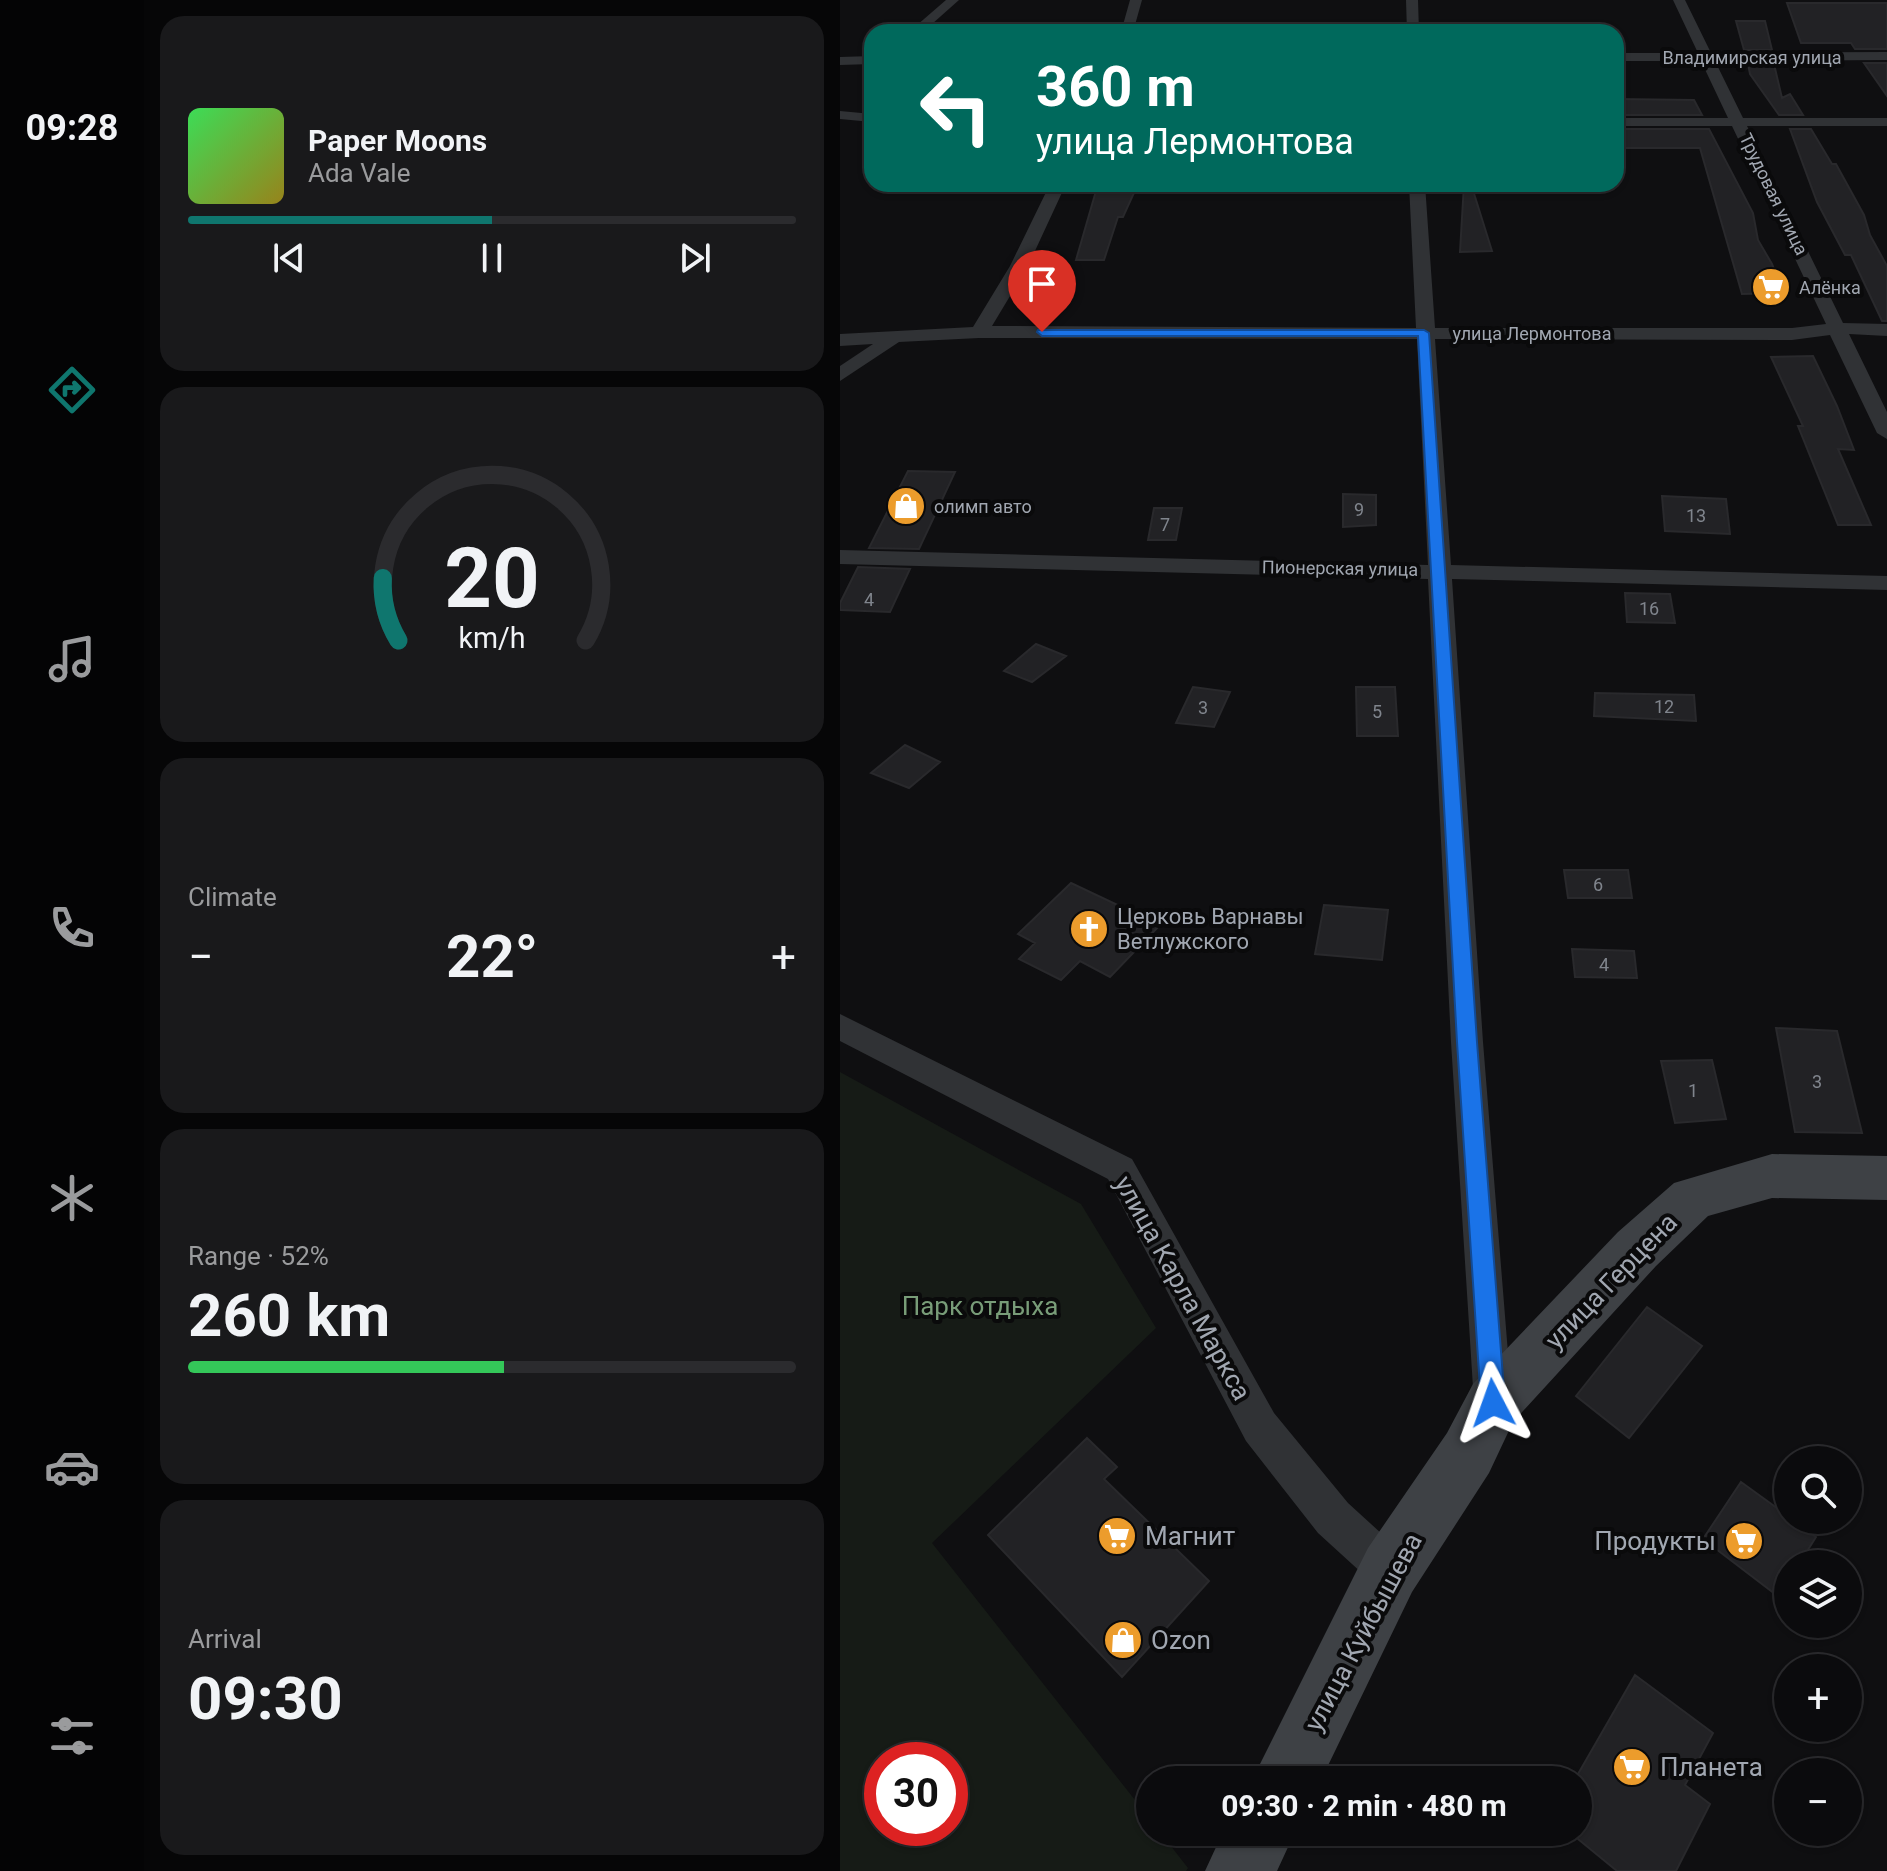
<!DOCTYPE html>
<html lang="en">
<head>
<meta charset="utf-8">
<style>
	body { margin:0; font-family:Roboto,sans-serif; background:#19191b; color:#f1f3f6; height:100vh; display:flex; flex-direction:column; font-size:30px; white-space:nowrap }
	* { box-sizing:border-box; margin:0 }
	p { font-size:26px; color:#9a9b9d }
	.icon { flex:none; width:44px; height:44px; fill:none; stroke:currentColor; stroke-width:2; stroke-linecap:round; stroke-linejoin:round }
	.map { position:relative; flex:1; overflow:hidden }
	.side { display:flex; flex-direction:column; gap:16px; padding:16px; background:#060607; width:696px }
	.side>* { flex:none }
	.guide { position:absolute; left:24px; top:24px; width:760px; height:168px; border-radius:24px; box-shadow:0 2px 6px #0004,0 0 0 2px #2b2b2e; background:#00695c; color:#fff; overflow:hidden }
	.tools { position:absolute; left:934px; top:1446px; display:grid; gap:16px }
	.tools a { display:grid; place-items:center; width:88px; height:88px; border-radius:50%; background:#0b0b0d; box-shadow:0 2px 6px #0004,0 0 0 2px #2b2b2e; font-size:40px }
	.speed { position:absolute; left:24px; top:1742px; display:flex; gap:16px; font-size:40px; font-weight:700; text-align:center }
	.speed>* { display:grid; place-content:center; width:104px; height:104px; border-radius:50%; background:#0b0b0d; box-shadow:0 2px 6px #0004,0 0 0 2px #2b2b2e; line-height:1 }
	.speed .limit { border:12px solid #d22; background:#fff; color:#111 }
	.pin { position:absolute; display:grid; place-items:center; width:68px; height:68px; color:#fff; margin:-82px -34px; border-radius:50% 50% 50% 0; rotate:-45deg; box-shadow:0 0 8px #0007 }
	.pin .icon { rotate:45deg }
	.me { position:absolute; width:88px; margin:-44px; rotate:356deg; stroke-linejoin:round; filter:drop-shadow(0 0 6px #0008) }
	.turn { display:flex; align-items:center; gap:28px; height:168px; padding:0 40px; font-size:36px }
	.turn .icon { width:104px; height:104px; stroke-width:2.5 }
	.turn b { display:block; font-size:56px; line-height:68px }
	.big { font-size:60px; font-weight:700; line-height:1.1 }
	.side .card { flex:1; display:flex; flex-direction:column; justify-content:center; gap:12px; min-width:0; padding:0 28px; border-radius:24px; background:#19191b }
	.side .dial { align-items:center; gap:0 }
	.dial svg { height:208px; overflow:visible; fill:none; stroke:#2b2b2e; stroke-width:7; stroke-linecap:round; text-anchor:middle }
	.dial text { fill:#f1f3f6; stroke:none }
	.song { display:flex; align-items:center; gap:24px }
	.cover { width:96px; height:96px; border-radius:12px; background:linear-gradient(135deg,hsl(130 70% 55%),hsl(50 70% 35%)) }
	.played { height:8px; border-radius:4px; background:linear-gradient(90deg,#0f766e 50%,#2b2b2e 50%) }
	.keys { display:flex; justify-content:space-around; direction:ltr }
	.heat { display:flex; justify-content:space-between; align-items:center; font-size:44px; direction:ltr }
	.charge { height:12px; border-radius:6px; background:linear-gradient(90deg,#34c759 52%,#2b2b2e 0) }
	.trip { position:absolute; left:296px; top:1766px; width:456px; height:80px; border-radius:40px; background:#0b0b0d; box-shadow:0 2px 6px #0004,0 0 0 2px #2b2b2e; font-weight:700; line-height:80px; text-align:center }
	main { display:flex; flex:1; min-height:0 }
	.menu { display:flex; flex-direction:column; width:144px; justify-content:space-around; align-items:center; background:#040405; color:#9a9b9d }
	.menu .icon { width:56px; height:56px }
	.menu .current { color:#0f766e }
	.menu b { font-size:36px; color:#f1f3f6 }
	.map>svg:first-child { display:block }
	.green { fill:#161b16; fill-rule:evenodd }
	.building { fill:#222225; stroke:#29292c; stroke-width:2 }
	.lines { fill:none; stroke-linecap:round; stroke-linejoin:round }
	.street { fill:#303235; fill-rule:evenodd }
	.secondary { fill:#3e4145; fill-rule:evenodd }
	.route { fill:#1a73e8; stroke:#114b97; stroke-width:2 }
	.labels { text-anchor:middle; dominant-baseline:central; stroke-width:8; stroke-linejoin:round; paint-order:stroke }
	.far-street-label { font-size:18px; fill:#a1a7b1; stroke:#0a0a0b }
	.far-poi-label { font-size:18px; fill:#a1a7b1; stroke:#0a0a0b; text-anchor:start }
	.number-label { font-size:18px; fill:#80858d }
	.poi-label { font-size:22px; fill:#a1a7b1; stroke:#0a0a0b; text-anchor:start }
	.near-street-label { font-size:26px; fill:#a1a7b1; stroke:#0a0a0b }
	.near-park-label { font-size:26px; fill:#789c78; stroke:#0a0a0b }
	.near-poi-label { font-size:26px; fill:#a1a7b1; stroke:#0a0a0b; text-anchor:start }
</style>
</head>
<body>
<main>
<nav class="menu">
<b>09:28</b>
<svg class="icon current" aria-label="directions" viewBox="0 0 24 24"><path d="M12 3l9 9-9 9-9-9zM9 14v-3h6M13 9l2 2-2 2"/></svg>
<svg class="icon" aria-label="music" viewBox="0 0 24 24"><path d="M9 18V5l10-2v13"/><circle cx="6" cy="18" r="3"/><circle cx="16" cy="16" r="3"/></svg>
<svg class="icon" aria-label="phone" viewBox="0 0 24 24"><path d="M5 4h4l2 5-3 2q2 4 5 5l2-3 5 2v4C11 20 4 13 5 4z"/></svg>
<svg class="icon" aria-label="climate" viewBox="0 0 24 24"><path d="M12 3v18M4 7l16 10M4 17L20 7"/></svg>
<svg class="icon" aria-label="car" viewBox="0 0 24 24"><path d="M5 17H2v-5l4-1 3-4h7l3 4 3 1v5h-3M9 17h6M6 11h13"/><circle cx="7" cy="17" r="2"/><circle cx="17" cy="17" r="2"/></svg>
<svg class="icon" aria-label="filters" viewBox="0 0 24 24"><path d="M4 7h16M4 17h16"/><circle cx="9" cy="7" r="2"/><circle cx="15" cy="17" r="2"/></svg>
</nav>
<section class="side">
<div class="card">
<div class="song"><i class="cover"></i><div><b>Paper Moons</b><p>Ada Vale</p></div></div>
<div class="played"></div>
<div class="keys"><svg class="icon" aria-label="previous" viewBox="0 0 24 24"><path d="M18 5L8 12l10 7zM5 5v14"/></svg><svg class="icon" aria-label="pause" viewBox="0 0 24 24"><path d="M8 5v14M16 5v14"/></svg><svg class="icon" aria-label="next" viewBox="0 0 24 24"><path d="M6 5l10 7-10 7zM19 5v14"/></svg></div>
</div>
<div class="card dial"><svg viewBox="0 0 100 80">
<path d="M14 69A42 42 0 1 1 86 69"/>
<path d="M14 69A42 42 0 0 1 8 45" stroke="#0f766e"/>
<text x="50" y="56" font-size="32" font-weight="700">20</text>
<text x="50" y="72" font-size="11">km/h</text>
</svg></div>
<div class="card"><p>Climate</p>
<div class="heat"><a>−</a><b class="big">22°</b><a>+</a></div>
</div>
<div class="card"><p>Range · 52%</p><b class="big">260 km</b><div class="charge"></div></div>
<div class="card"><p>Arrival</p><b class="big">09:30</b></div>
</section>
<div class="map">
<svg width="1047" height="1871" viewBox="0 0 1047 1871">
	<rect width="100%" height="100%" fill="#0f0f11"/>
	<path class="green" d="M0,1072L241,1204L316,1328L92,1543L310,1819V1832H320L348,1868L346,1871H0ZM42,1760H110V1828H42Z"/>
	<path class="building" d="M947,3H1047V49H1015L1011,43H961Z
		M896,21H925L932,50H904Z
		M1024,63H1047V96Z
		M908,64H934L942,98L950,94L963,115H939L910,74Z
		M776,99L854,100L862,115H776Z
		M776,129H869L913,213L918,240L932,264L943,293L902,294L860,148H776Z
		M950,129H971L992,164H996L1024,215L1030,235L1047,266V321H1042L1011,255H1005L977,202Z
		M258,184H298L283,217H278L264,260H236Z
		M624,184H631L652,251L620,252Z
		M973,356L997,406L1014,450L998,449L1031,525H998L958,426H963L931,357Z
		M68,471L115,472L79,549L29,548Z
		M503,494L536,495V525L503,527Z
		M822,496L886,499L890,534L825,531Z
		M314,508H342L336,540H308Z
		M18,567L70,569L50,612L0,610V603Z
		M785,593L830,594L835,623L787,622Z
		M196,644L226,656L192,682L164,671Z
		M353,687L390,692L374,727L336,723Z
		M516,687H555L558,736H517Z
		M755,693L854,695L856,721L754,716Z
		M65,745L100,762L69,788L31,773Z
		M724,870H788L792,898H728Z
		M231,883L320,925L270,977L240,961L221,980L179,959L195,943L178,934Z
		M484,905L548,910L542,960L475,954Z
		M732,949L794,951L797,978L735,977Z
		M936,1028L997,1031L1022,1133L955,1132Z
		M872,1060L886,1119L835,1123L821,1061Z
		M807,1307L862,1346L789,1438L736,1396Z
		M247,1438L277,1467L264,1479L369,1581L282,1677L148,1535Z
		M901,1482L948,1516V1520H953L976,1537L959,1564H948V1582L939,1597L863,1539Z
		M795,1675L873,1733L845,1785L870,1804L836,1871H777L738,1839V1774Z"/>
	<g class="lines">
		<path class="street" d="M106,0H119L83,32H69Z
			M290,0H302L293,32H281Z
			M566,0H578L579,32H567Z
			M833,0H845L871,53L1047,52V60L875,61L903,118H1047V126H907L1003,323L1047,324V336L1009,334L1047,412V439L1037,433L990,335L952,340L595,339L611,565L1047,576V590L612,579L643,1042L672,1403L667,1416L653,1422L639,1416L634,1403L611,1042L588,579L0,564V550L588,565L577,339L139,338L59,342L0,381V366L33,344L0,346V334L133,327L170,266L210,184H226L188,266L152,326L576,328L569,184H585L595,328H952L986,324L892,126H776V118H888L861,61H776V53H858Z
			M32,56V64L0,65V57Z
			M0,111L32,114V122L0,119Z
			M0,1014L292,1159L434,1413L508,1503L565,1555L571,1570L565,1585L550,1591L535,1585L478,1533L406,1441L268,1179L0,1041Z"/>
		<path class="secondary" d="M932,1154L1047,1156V1200L932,1198L868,1216L816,1266L673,1422L649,1473L572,1592L481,1780H412L528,1548L607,1433L633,1384L778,1232L834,1183Z
			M383,1832H455L437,1871H365Z"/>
	</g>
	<path class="route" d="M198,330H584L589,333L637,1042L665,1403L662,1411L653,1414L645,1411L641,1403L617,1042L578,336H202L197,332Z"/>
	<defs>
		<symbol id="supermarket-disc" viewBox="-11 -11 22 22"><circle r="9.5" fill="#ec9c2c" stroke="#0a0a0b"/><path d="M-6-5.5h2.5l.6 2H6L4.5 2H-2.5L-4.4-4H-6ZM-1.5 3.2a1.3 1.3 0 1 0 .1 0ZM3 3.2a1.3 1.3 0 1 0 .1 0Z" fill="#fff"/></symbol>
		<symbol id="shop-disc" viewBox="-11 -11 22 22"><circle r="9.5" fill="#ec9c2c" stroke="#0a0a0b"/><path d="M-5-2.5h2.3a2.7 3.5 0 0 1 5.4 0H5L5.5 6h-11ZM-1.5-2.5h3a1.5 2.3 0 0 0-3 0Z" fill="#fff"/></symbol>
		<symbol id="church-disc" viewBox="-11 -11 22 22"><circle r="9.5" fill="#ec9c2c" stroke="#0a0a0b"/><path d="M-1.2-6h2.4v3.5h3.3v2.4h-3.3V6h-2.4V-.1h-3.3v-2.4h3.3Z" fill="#fff"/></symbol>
	</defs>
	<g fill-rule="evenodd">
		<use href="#supermarket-disc" x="909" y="265" width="44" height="44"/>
		<use href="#shop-disc" x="44" y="484" width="44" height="44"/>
		<use href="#church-disc" x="227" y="907" width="44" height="44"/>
		<use href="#supermarket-disc" x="255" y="1514" width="44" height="44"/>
		<use href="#supermarket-disc" x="882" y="1519" width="44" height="44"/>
		<use href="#shop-disc" x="261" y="1618" width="44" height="44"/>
		<use href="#supermarket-disc" x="770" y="1745" width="44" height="44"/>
	</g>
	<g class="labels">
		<g class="far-street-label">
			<text x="912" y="57">Владимирская улица</text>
			<text transform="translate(934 194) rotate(64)">Трудовая улица</text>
			<text x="692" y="333">улица Лермонтова</text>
			<text transform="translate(500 568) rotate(1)">Пионерская улица</text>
		</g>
		<g class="far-poi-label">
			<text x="959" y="287">Алёнка</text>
			<text x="94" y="506">олимп авто</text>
		</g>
		<g class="number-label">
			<text x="519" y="509">9</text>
			<text x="856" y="515">13</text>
			<text x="325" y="524">7</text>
			<text x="29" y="599">4</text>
			<text x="809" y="608">16</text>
			<text x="824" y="706">12</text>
			<text x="363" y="707">3</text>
			<text x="537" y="711">5</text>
			<text x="758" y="884">6</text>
			<text x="764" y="964">4</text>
			<text x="977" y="1081">3</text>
			<text x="853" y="1090">1</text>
		</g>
		<g class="poi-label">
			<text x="277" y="916">Церковь Варнавы<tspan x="277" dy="25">Ветлужского</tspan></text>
		</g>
		<g class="near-street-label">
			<text transform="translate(771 1281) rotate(-46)">улица Герцена</text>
			<text transform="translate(343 1288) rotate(61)">улица Карла Маркса</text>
			<text transform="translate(523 1632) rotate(-62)">улица Куйбышева</text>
		</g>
		<g class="near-park-label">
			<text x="140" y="1306">Парк отдыха</text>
		</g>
		<g class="near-poi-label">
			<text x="305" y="1536">Магнит</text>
			<text x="876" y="1541" text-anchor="end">Продукты</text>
			<text x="311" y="1640">Ozon</text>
			<text x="820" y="1767">Планета</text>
		</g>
	</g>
</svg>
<div class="tools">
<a><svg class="icon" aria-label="search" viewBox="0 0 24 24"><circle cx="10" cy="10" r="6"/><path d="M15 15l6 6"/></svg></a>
<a><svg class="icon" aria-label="layers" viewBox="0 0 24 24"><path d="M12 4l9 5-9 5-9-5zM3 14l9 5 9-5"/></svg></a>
<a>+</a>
<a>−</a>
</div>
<div class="speed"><div class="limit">30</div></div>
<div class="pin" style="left:202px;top:332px;background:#d93025"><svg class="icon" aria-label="arrive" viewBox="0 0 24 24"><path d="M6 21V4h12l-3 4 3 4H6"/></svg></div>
<svg class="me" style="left:653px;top:1403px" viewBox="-20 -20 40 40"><path d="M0-17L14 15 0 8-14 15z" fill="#1a73e8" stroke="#fff" stroke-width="4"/></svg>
<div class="trip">09:30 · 2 min · 480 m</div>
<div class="guide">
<div class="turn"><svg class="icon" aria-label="left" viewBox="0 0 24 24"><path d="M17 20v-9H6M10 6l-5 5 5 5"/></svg><div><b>360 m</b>улица Лермонтова</div></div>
</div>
</div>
</main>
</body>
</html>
